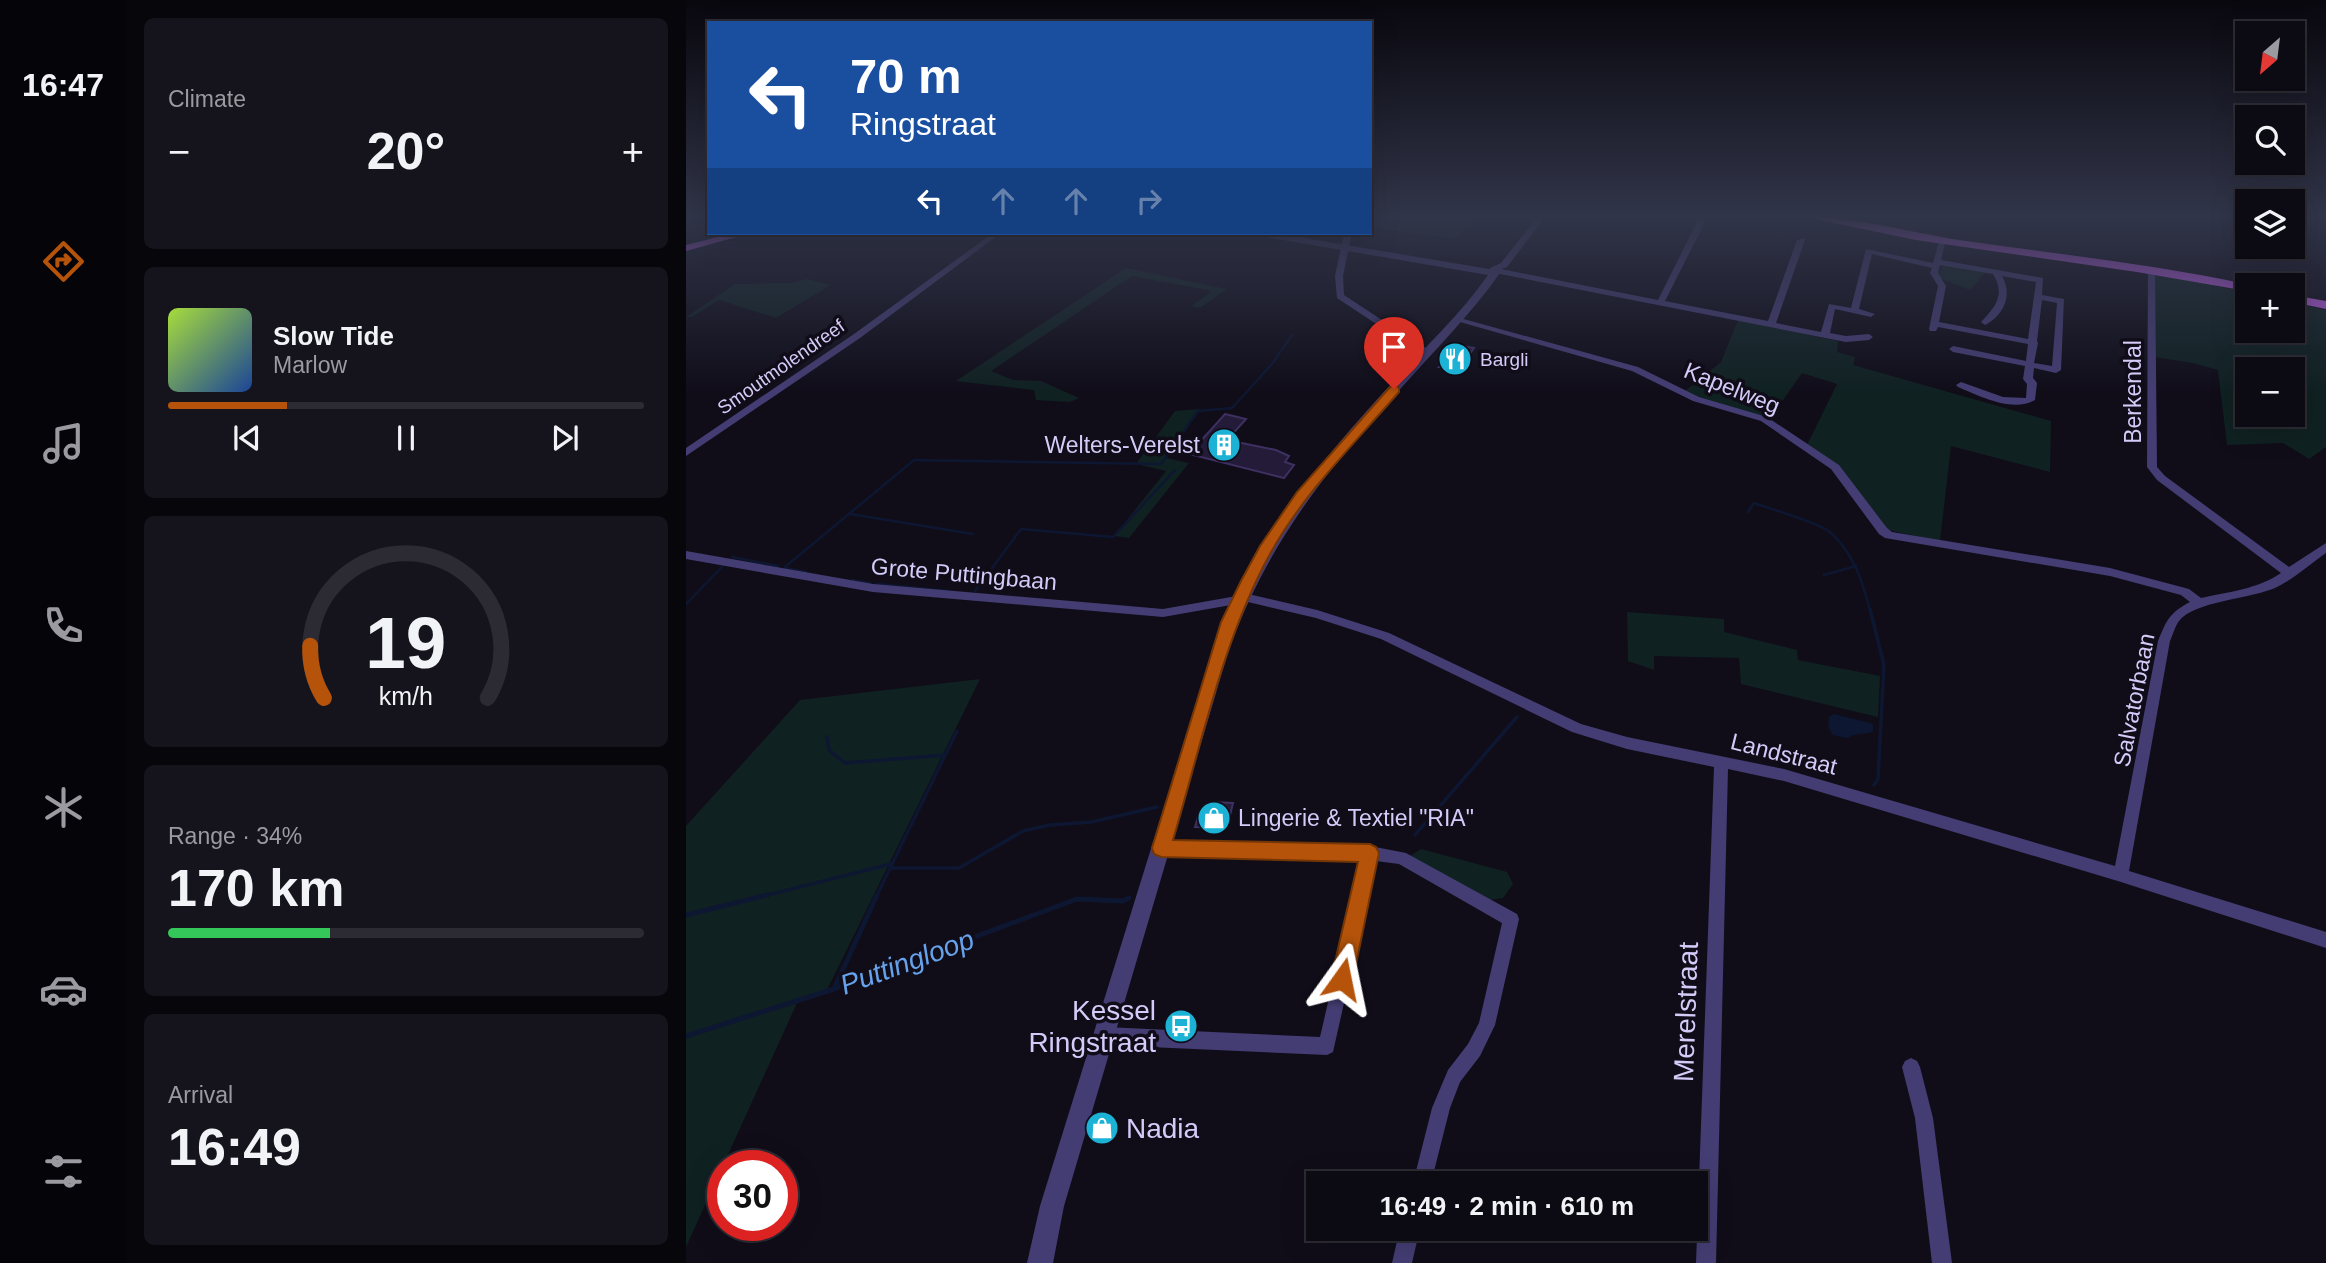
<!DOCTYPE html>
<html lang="en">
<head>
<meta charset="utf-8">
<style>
	body { margin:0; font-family:Helvetica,sans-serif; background:#15131c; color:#f1f3f6; height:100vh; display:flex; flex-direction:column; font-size:26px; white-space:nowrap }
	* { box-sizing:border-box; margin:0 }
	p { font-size:23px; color:#9a9aa0 }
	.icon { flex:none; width:38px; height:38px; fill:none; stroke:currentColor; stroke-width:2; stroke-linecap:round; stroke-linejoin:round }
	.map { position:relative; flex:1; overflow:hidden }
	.drawer { display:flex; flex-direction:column; gap:18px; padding:18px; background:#07060a; width:560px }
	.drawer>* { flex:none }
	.banner { position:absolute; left:21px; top:21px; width:665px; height:214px; border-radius:0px; box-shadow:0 7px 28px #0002,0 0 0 2px #2c2b33; background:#1a4fa0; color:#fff; overflow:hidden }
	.needle { width:46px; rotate:208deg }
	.fabs { position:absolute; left:1549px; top:21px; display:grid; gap:14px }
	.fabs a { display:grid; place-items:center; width:70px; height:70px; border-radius:0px; background:#0c0a13; box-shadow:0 7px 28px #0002,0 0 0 2px #2c2b33; font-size:35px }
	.speed { position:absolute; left:21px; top:1150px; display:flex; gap:14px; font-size:35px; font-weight:700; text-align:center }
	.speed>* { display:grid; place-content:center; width:91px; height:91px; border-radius:50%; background:#0c0a13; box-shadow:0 7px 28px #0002,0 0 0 2px #2c2b33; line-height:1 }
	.speed .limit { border:10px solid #d22; background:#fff; color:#111 }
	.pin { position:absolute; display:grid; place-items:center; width:60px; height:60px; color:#fff; margin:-72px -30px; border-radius:50% 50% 50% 0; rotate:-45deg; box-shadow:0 0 7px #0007 }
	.pin .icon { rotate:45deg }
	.me { position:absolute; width:77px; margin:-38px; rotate:12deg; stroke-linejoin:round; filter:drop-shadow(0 0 5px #0008) }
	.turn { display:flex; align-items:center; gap:24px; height:147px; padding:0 28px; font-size:32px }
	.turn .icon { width:91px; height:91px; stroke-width:2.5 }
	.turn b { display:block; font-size:49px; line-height:60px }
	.lanes { display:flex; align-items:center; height:66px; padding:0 28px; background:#0003; justify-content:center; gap:35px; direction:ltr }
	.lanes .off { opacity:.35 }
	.big { font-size:52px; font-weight:700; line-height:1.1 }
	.drawer .tile { flex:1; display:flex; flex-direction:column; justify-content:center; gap:10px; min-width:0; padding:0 24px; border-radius:10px; background:#15131c }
	.drawer .dial { align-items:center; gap:0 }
	.dial svg { height:182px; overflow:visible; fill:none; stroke:#2c2b33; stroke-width:7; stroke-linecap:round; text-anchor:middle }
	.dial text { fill:#f1f3f6; stroke:none }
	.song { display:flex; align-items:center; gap:21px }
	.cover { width:84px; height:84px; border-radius:10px; background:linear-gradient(135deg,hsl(80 70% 55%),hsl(220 70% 35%)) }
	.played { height:7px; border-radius:4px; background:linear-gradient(90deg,#b45309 25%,#2c2b33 25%) }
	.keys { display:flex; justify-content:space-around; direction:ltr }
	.heat { display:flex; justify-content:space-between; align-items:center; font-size:38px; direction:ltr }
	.charge { height:10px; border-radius:5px; background:linear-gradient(90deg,#34c759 34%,#2c2b33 0) }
	.trip { position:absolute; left:620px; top:1171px; width:402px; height:70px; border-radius:0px; background:#0c0a13; box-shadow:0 7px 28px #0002,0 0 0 2px #2c2b33; font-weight:700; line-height:70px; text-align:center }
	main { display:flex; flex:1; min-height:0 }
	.tab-bar { display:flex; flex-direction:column; width:126px; justify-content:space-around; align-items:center; background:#050408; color:#9a9aa0 }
	.tab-bar .icon { width:49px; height:49px }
	.tab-bar .selected { color:#b45309 }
	.tab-bar b { font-size:32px; color:#f1f3f6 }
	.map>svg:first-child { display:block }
	.green { fill:#102122; fill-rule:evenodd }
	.water { fill:#0d1731 }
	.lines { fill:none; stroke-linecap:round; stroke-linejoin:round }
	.stream-far2 { stroke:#0d1731; stroke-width:2.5 }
	.stream-far1 { stroke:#0d1731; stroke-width:3.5 }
	.stream { stroke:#0d1731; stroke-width:5 }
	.building { fill:#231b38; stroke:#3e3061; stroke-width:2 }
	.minor { fill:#443d73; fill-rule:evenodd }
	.tertiary { fill:#443d73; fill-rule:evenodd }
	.primary { fill:#c360eb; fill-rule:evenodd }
	.route { fill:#b45309; stroke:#753606; stroke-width:2 }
	.labels { text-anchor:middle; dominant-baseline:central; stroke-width:7; stroke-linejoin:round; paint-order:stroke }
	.far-poi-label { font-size:19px; fill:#d5cbf8; stroke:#100d19; text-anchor:start }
	.far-street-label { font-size:19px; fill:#d5cbf8; stroke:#100d19 }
	.street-label { font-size:23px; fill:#d5cbf8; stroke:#100d19 }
	.poi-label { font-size:23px; fill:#d5cbf8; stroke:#100d19; text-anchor:end }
	.near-water-label { font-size:28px; font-style:italic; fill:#66a2eb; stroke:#100d19 }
	.near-poi-label { font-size:28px; fill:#d5cbf8; stroke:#100d19; text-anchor:end }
	.near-street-label { font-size:28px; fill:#d5cbf8; stroke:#100d19 }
</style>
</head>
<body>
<main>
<nav class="tab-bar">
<b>16:47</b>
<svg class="icon selected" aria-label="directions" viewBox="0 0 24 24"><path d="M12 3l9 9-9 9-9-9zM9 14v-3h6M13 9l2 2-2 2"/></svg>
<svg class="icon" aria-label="music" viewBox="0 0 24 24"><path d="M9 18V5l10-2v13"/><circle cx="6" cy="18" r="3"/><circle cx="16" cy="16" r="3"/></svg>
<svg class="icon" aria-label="phone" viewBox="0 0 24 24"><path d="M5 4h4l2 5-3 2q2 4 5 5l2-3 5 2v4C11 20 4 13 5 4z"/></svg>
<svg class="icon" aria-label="climate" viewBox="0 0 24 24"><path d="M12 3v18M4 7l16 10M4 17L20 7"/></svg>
<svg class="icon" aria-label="car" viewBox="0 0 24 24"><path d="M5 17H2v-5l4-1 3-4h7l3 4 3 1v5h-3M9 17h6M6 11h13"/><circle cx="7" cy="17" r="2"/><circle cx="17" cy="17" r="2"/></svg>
<svg class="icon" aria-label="filters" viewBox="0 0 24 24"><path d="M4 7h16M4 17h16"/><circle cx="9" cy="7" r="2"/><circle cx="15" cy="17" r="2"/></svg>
</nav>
<section class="drawer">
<div class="tile"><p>Climate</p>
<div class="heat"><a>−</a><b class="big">20°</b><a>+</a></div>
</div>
<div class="tile">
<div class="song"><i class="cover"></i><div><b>Slow Tide</b><p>Marlow</p></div></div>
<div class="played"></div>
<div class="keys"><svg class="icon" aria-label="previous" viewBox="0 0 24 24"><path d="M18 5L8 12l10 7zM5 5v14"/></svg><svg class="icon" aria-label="pause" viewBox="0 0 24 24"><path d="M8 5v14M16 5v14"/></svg><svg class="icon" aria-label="next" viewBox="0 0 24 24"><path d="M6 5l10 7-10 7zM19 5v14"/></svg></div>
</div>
<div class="tile dial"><svg viewBox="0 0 100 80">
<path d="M14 69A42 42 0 1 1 86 69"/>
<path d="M14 69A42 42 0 0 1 8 46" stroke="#b45309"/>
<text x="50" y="56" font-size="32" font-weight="700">19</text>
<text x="50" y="72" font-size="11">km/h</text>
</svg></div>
<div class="tile"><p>Range · 34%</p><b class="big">170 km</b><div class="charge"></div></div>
<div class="tile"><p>Arrival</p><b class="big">16:49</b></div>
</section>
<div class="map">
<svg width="1640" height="1263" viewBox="0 0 1640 1263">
	<rect width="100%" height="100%" fill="#100d19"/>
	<path class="green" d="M684,216H789L790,217L769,239L684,227Z
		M1257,265L1300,272L1284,290L1255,279L1252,274Z
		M440,268L541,289L514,308L505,306L526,291L446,276L305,371L327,380L355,381L393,398L384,402L350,400L348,390L270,381Z
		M1468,275H1483L1561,293V331H1606L1607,303L1640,310V447L1623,459L1597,443L1541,445L1532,370L1507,363L1468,357ZM1561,369H1606V415H1561Z
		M120,279L145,285L90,318L33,300L6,317H0L49,284L106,283Z
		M1052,320L1152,341L1151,352L1169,357L1167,365L1365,421L1364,472L1265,446L1254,541L1202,530L1177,497L1121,445L1151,384L1116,373L1083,420L998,392L1035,362Z
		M514,409L480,458L503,463L443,538L428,536L480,471L450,464L489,411Z
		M941,612L1038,619V632L1111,650L1112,660L1194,676L1192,717L1055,684L1053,658L968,656V670L942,661Z
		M294,679L139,994L111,1003L0,1247V826L114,700Z
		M735,849L821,872L827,884L817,898L803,900L724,856Z"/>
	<path class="water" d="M1148,714L1184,723L1187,725V731C1181,736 1172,731 1161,738L1147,735L1142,727L1143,717Z"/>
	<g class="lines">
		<path class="stream-far2" d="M1062,512L1068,503C1084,509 1135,523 1145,533C1168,554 1177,582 1184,611
			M164,514L287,534
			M46,557L92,566
			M99,567L228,460L475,464L512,411L546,408L586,364L606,335
			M100,568L120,572
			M1138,575L1170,566
			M166,580L184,583
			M191,584L262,591
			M289,591L335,529L427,537L489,470
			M0,604L36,567"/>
		<path class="stream-far1" d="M1184,609L1198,665L1192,779L1188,785
			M141,737L143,750L159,763L259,755
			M729,835L831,717
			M205,868H273L337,831L364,825L405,822L471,807
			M74,897L205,864
			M190,897L271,731"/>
		<path class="stream" d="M0,915L81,895
			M148,989L191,895
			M0,1036L148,989L391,899L437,901L443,898"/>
	</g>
	<path class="building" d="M770,345L788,348L774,367H753Z
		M539,414L560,419L541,440L590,450L603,456L599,462L608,465L598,478L503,454Z
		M525,802L547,803L541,828L509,827L514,810L524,808Z"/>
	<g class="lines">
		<path class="minor" d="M4,216H23V220Z
			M852,216H860L821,267L815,269L972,300L1014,216H1022L979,301L1082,321L1111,240L1118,238L1119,240L1090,323L1135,332L1143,304L1165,308L1180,249L1247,263L1253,241L1260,239L1255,260L1357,278L1356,295L1378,299L1375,370L1370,373L1348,368L1347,378L1351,383L1349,400C1327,413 1293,396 1272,387L1270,385L1275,382L1317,397L1340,398L1341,384L1337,379L1339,366L1267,352L1263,349L1267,346L1340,361L1342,344L1252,327L1250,331H1244L1243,329L1252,286L1244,273L1246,268L1186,254L1173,309L1189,314L1185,317L1149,309L1144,333L1160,336L1183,334L1187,337L1183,340L1160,342L804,272V268L815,263ZM1254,265L1307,274C1320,295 1309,307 1295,322L1299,325C1318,315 1327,295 1316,276L1350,282L1342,339L1253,322L1260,286L1252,273ZM1356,300L1371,303L1366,366L1348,363L1352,343L1351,341Z
			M307,233H315L174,338L0,456V448L168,334Z
			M658,233H666L657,276L658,295L737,347L745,349V353L731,351L651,298L649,276Z
			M1462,267L1469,269L1471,467L1479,476L1603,567L1640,543V553C1624,564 1608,579 1591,587C1566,599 1508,601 1493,621C1489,626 1487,635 1484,641L1443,871L1640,932V948L1435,882L1098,781L1042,769L1030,1263H1010L1028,767L941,749L886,732L695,639L630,618L562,602L477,617L187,592L0,559V551L187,584L477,609L562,594L631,610L703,633L895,724L941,737L1098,769L1429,866L1472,641C1481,620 1483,613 1504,602L1495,595L1424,576L1199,538L1193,534L1145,469L1075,421L1007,401L946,371L767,320L774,318L952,367L1013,397L1081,417L1153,465L1201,528L1206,532L1424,568L1503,589L1515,598C1542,592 1572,589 1595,573L1471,480L1461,467Z
			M475,841L684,846L720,853L831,914L833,919L809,1025L794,1056L774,1082L764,1108L745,1183H727L746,1108L762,1070L782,1044L793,1023L816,923L713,864L690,861L647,1052L641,1055L419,1045L413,1042L410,1036L413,1030L419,1027L634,1037L675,860L475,855L470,853L468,848L470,843Z
			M1225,1058L1231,1061L1234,1067L1247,1118L1266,1263H1246L1229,1118L1216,1067L1219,1061Z
			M714,1228H734L726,1263H706Z"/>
		<path class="tertiary" d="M569,233H589L809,270L814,273C785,314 749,350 716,387C640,471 583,541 543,649L378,1206L367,1263H341L354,1206L527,649C568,541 630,466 707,382C739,347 775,314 802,275L574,236Z"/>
		<path class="primary" d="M1115,216C1163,216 1224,232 1273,240C1370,254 1468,264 1564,285H1561V291L1451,272L1230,240Z
			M48,233H65L0,251V245Z
			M1606,295L1640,301V309L1606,302Z"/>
	</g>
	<linearGradient id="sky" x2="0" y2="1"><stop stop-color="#09070e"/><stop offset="0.55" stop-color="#313549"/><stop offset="1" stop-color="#313549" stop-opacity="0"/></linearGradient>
	<rect width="1640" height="393" fill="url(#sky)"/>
	<path class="route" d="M708,386L713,387V392C668,444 617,494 584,554C537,639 515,746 487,840L684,844L690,847L693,853L667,979L663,986L656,989L648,986L645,979L672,862L475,857L468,854L466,848L535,622L555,581L574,546L611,492L704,387Z"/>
	<defs>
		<symbol id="restaurant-disc" viewBox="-11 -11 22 22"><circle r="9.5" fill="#1bb2d5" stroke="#100d19"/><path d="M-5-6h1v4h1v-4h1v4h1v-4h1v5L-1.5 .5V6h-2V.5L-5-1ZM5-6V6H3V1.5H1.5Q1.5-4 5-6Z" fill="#fff"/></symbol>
		<symbol id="building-disc" viewBox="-11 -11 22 22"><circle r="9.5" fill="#1bb2d5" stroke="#100d19"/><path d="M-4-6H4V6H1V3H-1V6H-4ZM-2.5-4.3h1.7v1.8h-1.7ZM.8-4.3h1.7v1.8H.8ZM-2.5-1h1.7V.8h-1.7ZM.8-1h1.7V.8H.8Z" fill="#fff"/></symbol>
		<symbol id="shop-disc" viewBox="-11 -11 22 22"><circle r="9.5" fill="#1bb2d5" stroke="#100d19"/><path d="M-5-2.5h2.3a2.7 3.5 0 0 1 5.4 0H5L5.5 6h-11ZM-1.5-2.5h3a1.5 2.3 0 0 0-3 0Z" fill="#fff"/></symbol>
		<symbol id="bus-disc" viewBox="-11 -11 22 22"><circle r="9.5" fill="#1bb2d5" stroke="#100d19"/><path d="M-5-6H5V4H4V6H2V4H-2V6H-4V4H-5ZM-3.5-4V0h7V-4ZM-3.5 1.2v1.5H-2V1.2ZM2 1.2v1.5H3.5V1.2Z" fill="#fff"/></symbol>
	</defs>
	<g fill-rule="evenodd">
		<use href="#restaurant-disc" x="750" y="340" width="38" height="38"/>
		<use href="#building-disc" x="519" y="426" width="38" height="38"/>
		<use href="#shop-disc" x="509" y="799" width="38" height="38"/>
		<use href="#bus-disc" x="476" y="1007" width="38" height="38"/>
		<use href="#shop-disc" x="397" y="1109" width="38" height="38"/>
	</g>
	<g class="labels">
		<g class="far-poi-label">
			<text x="794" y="359">Bargli</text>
		</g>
		<g class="far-street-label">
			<text transform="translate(95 367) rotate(-35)">Smoutmolendreef</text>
		</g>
		<g class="street-label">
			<text transform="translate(1046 388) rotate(22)">Kapelweg</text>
			<text transform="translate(1447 392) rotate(-90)">Berkendal</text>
			<text transform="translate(278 574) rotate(5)">Grote Puttingbaan</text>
			<text transform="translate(1448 700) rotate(-79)">Salvatorbaan</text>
			<text transform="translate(1098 754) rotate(14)">Landstraat</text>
		</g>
		<g class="poi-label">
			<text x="514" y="445">Welters-Verelst</text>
			<text x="552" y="818" text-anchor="start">Lingerie &amp; Textiel "RIA"</text>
		</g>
		<g class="near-water-label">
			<text transform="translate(221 962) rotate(-20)">Puttingloop</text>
		</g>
		<g class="near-poi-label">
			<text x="470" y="1010">Kessel<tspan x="470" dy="32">Ringstraat</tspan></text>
			<text x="440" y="1128" text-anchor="start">Nadia</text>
		</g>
		<g class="near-street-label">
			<text transform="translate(1000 1012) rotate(-88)">Merelstraat</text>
		</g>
	</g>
</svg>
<div class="fabs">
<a><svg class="needle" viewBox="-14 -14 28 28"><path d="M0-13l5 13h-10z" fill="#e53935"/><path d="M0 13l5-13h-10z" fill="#9a9aa0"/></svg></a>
<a><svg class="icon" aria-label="search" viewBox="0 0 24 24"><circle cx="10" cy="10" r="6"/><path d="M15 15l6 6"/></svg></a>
<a><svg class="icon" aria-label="layers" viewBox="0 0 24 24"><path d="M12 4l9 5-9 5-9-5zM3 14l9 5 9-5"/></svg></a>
<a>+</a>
<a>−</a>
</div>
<div class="speed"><div class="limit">30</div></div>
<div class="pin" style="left:708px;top:389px;background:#d93025"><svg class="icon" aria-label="arrive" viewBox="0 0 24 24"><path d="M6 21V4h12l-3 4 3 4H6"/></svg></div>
<svg class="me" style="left:656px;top:979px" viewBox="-20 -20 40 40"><path d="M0-17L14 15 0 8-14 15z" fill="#b45309" stroke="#fff" stroke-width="4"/></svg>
<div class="trip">16:49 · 2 min · 610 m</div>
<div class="banner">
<div class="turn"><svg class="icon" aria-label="left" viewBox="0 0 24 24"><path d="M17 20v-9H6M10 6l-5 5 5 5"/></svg><div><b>70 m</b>Ringstraat</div></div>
<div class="lanes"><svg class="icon" aria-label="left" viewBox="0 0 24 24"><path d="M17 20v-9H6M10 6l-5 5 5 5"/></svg><svg class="icon off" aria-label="ahead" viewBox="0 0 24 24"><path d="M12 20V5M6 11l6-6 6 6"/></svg><svg class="icon off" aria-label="ahead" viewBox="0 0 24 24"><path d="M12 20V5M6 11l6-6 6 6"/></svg><svg class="icon off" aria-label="right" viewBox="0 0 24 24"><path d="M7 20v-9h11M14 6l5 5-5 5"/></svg></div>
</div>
</div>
</main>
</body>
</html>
